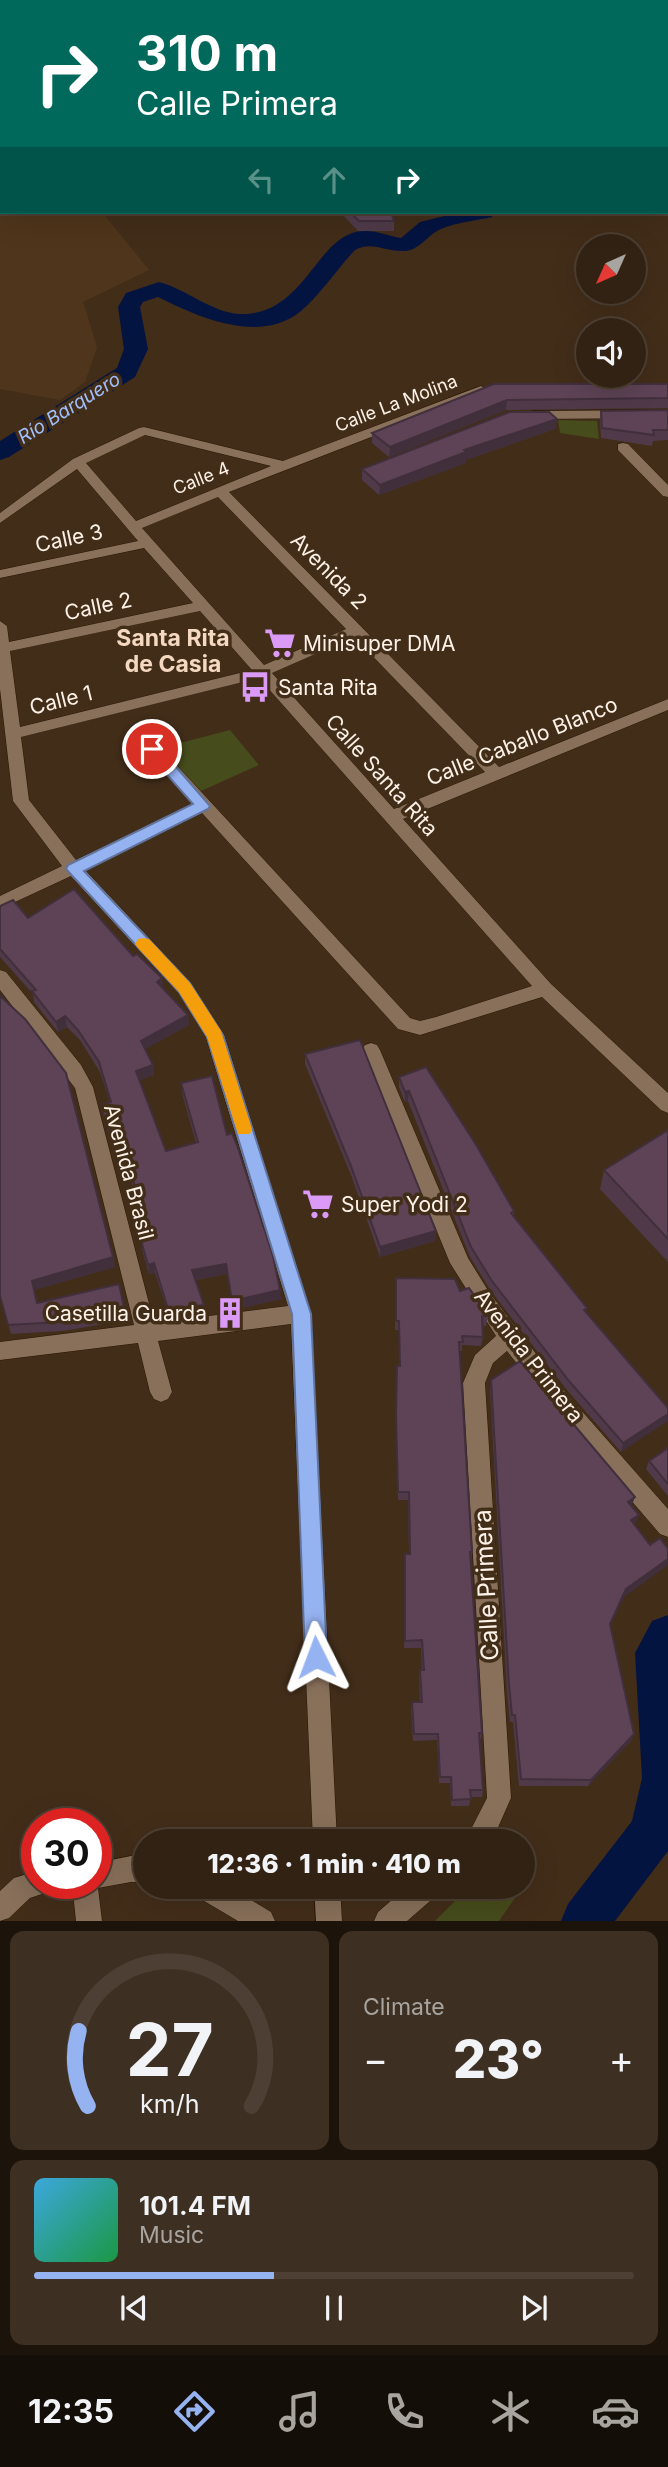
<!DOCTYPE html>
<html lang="en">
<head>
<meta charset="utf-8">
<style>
	body { margin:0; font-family:Inter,sans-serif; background:#3d2f21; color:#f1f3f6; height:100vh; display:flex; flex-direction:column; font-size:26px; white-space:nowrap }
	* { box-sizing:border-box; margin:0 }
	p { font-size:23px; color:#a8a4a0 }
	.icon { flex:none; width:38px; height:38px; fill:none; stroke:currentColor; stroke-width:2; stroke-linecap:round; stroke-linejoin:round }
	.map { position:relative; height:1921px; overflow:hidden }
	.details { display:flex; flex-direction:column; gap:10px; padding:10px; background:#1c130a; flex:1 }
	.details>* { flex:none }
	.hud { position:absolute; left:0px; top:0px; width:668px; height:214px; box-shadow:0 7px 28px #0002,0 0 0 2px #4d3f33; background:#00695c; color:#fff; overflow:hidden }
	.needle { width:46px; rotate:225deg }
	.fabs { position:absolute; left:576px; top:234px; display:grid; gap:14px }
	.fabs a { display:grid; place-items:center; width:70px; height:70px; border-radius:50%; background:#322213; box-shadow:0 7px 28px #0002,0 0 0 2px #4d3f33; font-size:35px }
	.speed { position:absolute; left:21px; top:1808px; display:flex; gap:14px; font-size:35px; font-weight:700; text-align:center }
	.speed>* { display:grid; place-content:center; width:91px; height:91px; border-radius:50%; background:#322213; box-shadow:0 7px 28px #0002,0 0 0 2px #4d3f33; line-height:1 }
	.speed .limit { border:10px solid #d22; background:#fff; color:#111 }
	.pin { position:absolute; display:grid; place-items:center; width:60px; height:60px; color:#fff; margin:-30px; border:4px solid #fff; border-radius:50%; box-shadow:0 2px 7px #0007 }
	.me { position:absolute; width:77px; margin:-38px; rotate:357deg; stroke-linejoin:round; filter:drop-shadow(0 0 5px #0008) }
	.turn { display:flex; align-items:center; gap:24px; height:147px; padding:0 21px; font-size:32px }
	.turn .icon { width:91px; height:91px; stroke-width:2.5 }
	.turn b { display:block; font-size:49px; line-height:60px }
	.lanes { display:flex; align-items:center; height:66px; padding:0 21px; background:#0003; justify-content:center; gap:35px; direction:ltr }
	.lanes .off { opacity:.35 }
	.big { font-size:52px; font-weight:800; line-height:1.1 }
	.details .widget { flex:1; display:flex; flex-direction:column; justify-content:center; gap:10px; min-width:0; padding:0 24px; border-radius:14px; background:#3d2f21 }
	.details .dial { align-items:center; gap:0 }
	.dial svg { height:182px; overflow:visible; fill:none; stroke:#4d3f33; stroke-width:7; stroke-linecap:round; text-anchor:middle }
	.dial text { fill:#f1f3f6; stroke:none }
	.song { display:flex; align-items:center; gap:21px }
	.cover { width:84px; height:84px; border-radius:10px; background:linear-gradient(135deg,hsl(200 70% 55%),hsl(140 70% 35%)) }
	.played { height:7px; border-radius:4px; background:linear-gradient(90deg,#95b2f1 40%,#4d3f33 40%) }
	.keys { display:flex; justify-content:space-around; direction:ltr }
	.heat { display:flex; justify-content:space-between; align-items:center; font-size:38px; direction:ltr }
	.details .tiles { flex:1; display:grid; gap:10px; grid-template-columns:1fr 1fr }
	.widget:last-child { grid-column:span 2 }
	.trip { position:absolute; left:133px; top:1829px; width:402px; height:70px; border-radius:35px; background:#322213; box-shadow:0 7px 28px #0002,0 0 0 2px #4d3f33; font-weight:800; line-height:70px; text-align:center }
	.dock { display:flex; height:112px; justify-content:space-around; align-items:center; background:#140e08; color:#a8a4a0 }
	.dock .icon { width:49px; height:49px }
	.dock .on { color:#95b2f1 }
	.dock b { font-size:32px; color:#f1f3f6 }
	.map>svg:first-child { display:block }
	.built { fill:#4f351b }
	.green { fill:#464c1b }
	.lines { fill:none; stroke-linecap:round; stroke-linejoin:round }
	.river { fill:#041441; fill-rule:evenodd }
	.minor-casing { stroke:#281502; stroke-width:1 }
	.minor { fill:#88705a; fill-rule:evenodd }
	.wall { fill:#503a49 }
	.shaded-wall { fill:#412f3c }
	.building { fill:#5d4355; stroke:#412f3c; stroke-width:2 }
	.route { fill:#95b2f1; stroke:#61749d; stroke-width:2 }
	.slow { fill:#f59e0b }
	.labels { text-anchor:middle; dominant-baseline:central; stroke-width:7; stroke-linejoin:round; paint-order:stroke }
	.far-street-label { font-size:18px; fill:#fdf2e8; stroke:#422d19 }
	.far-water-label { font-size:19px; font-style:italic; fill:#a0bffd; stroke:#422d19 }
	.street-label { font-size:21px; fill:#fdf2e8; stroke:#422d19 }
	.poi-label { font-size:21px; fill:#fdf2e8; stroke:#422d19; text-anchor:start }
	.neighbourhood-label { font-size:23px; font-weight:bold; fill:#f4d8c0; stroke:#422d19 }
	.near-street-label { font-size:24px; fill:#fdf2e8; stroke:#422d19 }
</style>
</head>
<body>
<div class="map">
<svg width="668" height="1921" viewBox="0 0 668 1921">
	<rect width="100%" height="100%" fill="#422d19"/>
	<path class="built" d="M0,84L2,212H102L149,270L83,302L97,347L85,382L60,400L0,389Z"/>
	<path class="green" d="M558,420L597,421L599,439L560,433Z
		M230,730L259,765L201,791L161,748Z
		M523,1886L499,1921H435L469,1887Z"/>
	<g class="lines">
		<path class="river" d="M461,212H495L492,217C475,221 448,223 434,233C424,240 416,252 402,251C383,251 372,241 355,250C337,269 321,294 301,311C260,345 198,317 158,297L143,302L140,307L148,349L135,377L9,457L0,460V441L117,368L124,349L118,307L126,293L159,282C186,289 211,312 239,314C306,317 316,232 364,231C375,230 389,236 401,238L420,222Z
			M668,1615V1851L615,1921H561L568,1904L632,1821L642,1778L635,1653L652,1621Z"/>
		<defs>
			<path id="minor" d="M635,0H650L633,2Z
				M481,386L487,390L485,393L229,492L499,767L668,699V710L403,819L551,984L668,1093V1113L661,1110L542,997L420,1035L398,1029L202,813L85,870L190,982L224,1035L311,1314L337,1841H313L291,1324L158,1341L172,1392L168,1399L161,1402L154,1399L150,1392L138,1343L0,1360V1342L134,1325L75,1088L0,990V970L6,972L81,1065L93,1087L154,1323L288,1306L206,1037L178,992L71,876L0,909V896L62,866L13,801L0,689V621L7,626L9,642L193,603L144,548L0,578V570L138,541L77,469L0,523V513L73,459L139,428L144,427L283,461ZM145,435L271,466L136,521L86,463ZM218,497L346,629L264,665L142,528ZM200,611L252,670L20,727L10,651ZM354,637L485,772L394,809L272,673ZM259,678L532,986L436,1017L420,1021L410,1018L158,745H146L144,749L193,804L76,860L29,800L21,737Z
				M668,410V418L532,419L526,415L532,411Z
				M623,443L628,444L668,485V497L663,496L618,450V444Z
				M371,1043L377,1045L380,1050L468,1258L489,1292L565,1392L668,1509V1537L660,1534L550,1406L507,1351L493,1363L485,1383L511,1798L492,1841H465L487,1798L463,1383L475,1355L496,1336L450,1263L362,1050L365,1045Z
				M131,1856L145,1858V1882H131L98,1888L102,1921H76L72,1883H96V1863Z
				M37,1871V1883H52L48,1892L30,1898L9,1918L0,1921V1891L14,1878Z
				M191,1886H228L271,1912L275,1921H238L194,1895Z
				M314,1886H340L342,1921H316Z
				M408,1886H440L437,1895L407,1921H374L378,1912Z"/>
		</defs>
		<use href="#minor" class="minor-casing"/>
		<use href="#minor" class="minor"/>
	</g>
	<path class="wall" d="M340,212H391L394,221V231H358Z
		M494,384H668V408L506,410L389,457L372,443V433Z
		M668,410V440L653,441L652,446L601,438L600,421L601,411Z
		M557,419L555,429L466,460V463L379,495L362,480V469Z
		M0,906L28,918L133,956L162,978L163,988L188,1015L189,1025L145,1049L153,1065L154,1075L139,1080L166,1151L196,1143L182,1093L181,1083L227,1135L281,1299L233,1310L227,1274L196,1280L204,1305L205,1314L170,1318L155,1273L149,1274L143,1253L133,1200H137L128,1170L124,1171L118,1154H115L105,1122L101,1105L110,1102L100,1072L80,1040L67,1027L58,1032L34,1002L33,994L0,957Z
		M305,1054L436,1231L435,1241L380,1257L351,1175L305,1064Z
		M399,1077L514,1211V1216L587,1308L586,1312L668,1408L621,1452L567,1390L491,1291L470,1257L408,1101L405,1102L399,1087Z
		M668,1130V1262L600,1189L604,1170Z
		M113,1257L115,1267L34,1290L37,1303L119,1284L126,1316L121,1321L63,1331L11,1334L0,1296Z
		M396,1278L460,1291L488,1316L486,1326H482L483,1337L481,1346L462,1345V1351H460L472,1552L471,1560L482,1733L481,1739H480L483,1790L482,1797H471L469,1806H451L450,1783H439L437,1740L413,1741L411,1709L412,1702H420L419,1678L420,1670H422L421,1648H404L405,1562V1554H409L408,1500H398L396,1424L397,1366H400L399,1330H395Z
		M491,1380L632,1506L636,1523L634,1524L624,1597L610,1625L634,1734L631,1741L588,1786H519L513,1722H510L507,1692L490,1389Z
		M668,1448V1496L646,1469L649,1461Z"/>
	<path class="shaded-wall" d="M507,400L506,410L389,457L390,447Z
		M557,419L555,429L466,460V463L379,495L380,485L464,450Z
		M162,978L163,989L157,982Z
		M188,1015L189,1025L142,1051L141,1041Z
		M65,1016L67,1027L58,1032L56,1022Z
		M153,1065L154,1075L137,1081L136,1071Z
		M409,1091L408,1101L405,1102V1092Z
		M116,1144L118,1154H115L113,1145Z
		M127,1160L128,1170L124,1171L122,1162Z
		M436,1231L435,1241L380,1257V1247Z
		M113,1257L115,1267L34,1290L32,1281Z
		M154,1263L155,1273L149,1274L148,1265Z
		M226,1264L227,1274L194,1280L192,1270Z
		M280,1290L281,1299L233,1310L232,1301Z
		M124,1307L126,1316L121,1321L119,1312Z
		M668,1414V1421L621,1452L623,1443Z
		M635,1497L632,1505L628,1502Z
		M639,1515L636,1523L628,1529L631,1520Z
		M668,1559V1565L624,1597L608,1631L626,1589Z
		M634,1734L631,1741L588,1786L591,1780Z"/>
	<path class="building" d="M667,38L668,39V67L667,68Z
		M667,71L668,75V117L667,118Z
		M350,212H391L394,221H359Z
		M494,384H668V398L507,400L390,447L372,433Z
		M668,410V430H653L654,435L602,428L601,411Z
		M510,412H549L557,419L464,450L466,452L380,485L362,469Z
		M74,889L133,956L137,954L162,978L157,982L188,1015L141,1041L153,1065L136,1071L166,1151L198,1142L181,1083L212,1076L227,1135L232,1133L238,1148L273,1256L280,1290L232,1301L226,1264L192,1270L204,1305L168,1309L154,1263L148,1265L142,1244L133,1200L139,1199L127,1160L122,1162L116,1144L113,1145L103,1112L101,1105L111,1102L99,1062L78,1030L65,1016L56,1022L32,991L36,990L0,949V906L13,900L28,918Z
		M0,996L25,1019L66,1073L113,1257L32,1281L37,1303L119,1284L124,1307L119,1312L60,1322L8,1325L0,1296Z
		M360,1040L436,1231L380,1247L351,1166L305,1054Z
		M426,1067L475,1143L514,1211L511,1213L587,1308L584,1310L668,1408V1414L623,1443L569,1381L492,1281L471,1247L409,1091L405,1092L399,1077Z
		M668,1130V1239L604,1170Z
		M396,1278L455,1279L460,1291L469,1288L488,1316H482L483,1337L462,1336L463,1342H459L472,1552H470L482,1733H479L483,1790H470L471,1799L452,1800L451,1777H440L438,1734H414L412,1702H422L420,1670H424L422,1640L405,1641V1554H410L409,1492H398L396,1415L397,1366H400L399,1321H396Z
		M520,1361L635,1497L628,1502L639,1515L631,1520L650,1545L660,1538L668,1549V1559L626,1589L610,1624L634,1734L591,1780L521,1779L515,1715H512L509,1685L491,1380Z
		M668,1448V1484L649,1461Z"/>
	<path class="route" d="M152,744L157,745L210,806L208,809L84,871L190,983L223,1035L311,1314L327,1657L323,1665L316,1668L308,1665L305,1657L292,1314L207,1037L179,992L66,869L68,865L193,804L147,752V745Z"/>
	<path class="slow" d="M143,938L149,939L190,983L221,1031L252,1129L250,1134H238L207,1037L179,992L138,948L135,944L138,939Z"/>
	<defs>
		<symbol id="supermarket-bare" viewBox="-9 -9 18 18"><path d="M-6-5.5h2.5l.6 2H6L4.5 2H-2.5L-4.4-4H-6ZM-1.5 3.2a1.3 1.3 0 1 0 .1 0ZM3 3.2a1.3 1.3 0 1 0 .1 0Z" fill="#da9af6" stroke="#422d19" stroke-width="2.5" paint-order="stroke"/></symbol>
		<symbol id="bus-bare" viewBox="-9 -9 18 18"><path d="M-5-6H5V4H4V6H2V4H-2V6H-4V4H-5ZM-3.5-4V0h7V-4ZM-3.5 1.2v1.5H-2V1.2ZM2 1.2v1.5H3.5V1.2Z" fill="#da9af6" stroke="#422d19" stroke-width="2.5" paint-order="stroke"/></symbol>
		<symbol id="building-bare" viewBox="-9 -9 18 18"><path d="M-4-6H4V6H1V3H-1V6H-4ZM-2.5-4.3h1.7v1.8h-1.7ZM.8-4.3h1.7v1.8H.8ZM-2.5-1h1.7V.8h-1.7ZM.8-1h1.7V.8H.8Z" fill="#da9af6" stroke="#422d19" stroke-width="2.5" paint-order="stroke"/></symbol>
	</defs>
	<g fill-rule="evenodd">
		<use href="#supermarket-bare" x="258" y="621" width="44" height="44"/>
		<use href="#bus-bare" x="233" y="665" width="44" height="44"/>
		<use href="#supermarket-bare" x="296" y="1182" width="44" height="44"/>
		<use href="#building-bare" x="208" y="1291" width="44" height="44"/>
	</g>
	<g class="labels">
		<g class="far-street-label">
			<text transform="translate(396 403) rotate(-21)">Calle La Molina</text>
			<text transform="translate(201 478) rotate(-22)">Calle 4</text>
		</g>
		<g class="far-water-label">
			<text transform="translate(69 408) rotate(-32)">Río Barquero</text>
		</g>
		<g class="street-label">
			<text transform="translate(69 538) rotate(-12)">Calle 3</text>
			<text transform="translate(329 571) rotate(45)">Avenida 2</text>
			<text transform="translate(98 606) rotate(-12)">Calle 2</text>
			<text transform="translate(61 700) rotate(-14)">Calle 1</text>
			<text transform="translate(522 741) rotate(-22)">Calle Caballo Blanco</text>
			<text transform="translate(382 775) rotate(48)">Calle Santa Rita</text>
			<text transform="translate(129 1172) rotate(75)">Avenida Brasil</text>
			<text transform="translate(529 1356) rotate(52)">Avenida Primera</text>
		</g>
		<g class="poi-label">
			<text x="303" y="643">Minisuper DMA</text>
			<text x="278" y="687">Santa Rita</text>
			<text x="341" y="1204">Super Yodi 2</text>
			<text x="207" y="1313" text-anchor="end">Casetilla Guarda</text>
		</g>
		<g class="neighbourhood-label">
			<text x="173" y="638">Santa Rita<tspan x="173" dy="26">de Casia</tspan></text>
		</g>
		<g class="near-street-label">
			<text transform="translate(486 1585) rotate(-93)">Calle Primera</text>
		</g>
	</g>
</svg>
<div class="fabs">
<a><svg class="needle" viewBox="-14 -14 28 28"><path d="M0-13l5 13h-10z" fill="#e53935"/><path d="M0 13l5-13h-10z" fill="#a8a4a0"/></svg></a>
<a><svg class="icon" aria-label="sound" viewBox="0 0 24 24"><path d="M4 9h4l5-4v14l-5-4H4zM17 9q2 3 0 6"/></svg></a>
</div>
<div class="speed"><div class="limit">30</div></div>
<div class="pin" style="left:152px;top:749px;background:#d93025"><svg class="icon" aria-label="arrive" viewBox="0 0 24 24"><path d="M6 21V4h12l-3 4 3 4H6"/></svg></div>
<svg class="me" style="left:316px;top:1657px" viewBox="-20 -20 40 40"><path d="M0-17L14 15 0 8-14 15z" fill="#95b2f1" stroke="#fff" stroke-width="4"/></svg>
<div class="trip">12:36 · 1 min · 410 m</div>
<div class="hud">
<div class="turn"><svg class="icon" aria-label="right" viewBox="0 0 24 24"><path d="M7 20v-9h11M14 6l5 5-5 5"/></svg><div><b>310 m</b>Calle Primera</div></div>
<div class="lanes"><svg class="icon off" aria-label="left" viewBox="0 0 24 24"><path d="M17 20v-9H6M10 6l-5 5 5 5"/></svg><svg class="icon off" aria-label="ahead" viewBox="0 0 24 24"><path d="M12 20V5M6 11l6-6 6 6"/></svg><svg class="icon" aria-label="right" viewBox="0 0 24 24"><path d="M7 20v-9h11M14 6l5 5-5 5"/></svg></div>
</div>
</div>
<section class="details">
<div class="tiles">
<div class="widget dial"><svg viewBox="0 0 100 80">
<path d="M14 69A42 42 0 1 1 86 69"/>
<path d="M14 69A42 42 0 0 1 10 36" stroke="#95b2f1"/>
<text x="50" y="56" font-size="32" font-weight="700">27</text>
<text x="50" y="72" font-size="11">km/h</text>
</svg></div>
<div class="widget"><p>Climate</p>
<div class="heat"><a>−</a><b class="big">23°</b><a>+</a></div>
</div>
<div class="widget">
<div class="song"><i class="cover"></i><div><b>101.4 FM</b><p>Music</p></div></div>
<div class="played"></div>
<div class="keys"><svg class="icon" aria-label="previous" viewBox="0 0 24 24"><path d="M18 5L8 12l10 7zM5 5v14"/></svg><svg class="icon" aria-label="pause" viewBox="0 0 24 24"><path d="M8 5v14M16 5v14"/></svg><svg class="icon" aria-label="next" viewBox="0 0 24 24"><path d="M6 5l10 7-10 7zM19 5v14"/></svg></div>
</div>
</div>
</section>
<nav class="dock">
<b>12:35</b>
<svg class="icon on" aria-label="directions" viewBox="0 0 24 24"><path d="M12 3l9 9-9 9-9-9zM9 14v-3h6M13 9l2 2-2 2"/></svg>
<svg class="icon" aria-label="music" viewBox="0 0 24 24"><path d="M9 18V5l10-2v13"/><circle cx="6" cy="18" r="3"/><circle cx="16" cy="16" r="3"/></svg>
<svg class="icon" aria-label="phone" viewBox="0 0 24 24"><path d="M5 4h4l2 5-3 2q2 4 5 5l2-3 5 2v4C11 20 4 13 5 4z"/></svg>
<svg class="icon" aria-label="climate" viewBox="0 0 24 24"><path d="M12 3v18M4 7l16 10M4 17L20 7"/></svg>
<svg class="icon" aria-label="car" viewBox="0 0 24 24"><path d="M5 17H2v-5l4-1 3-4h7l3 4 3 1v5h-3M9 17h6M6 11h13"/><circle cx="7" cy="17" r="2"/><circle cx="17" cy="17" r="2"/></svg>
</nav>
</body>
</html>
